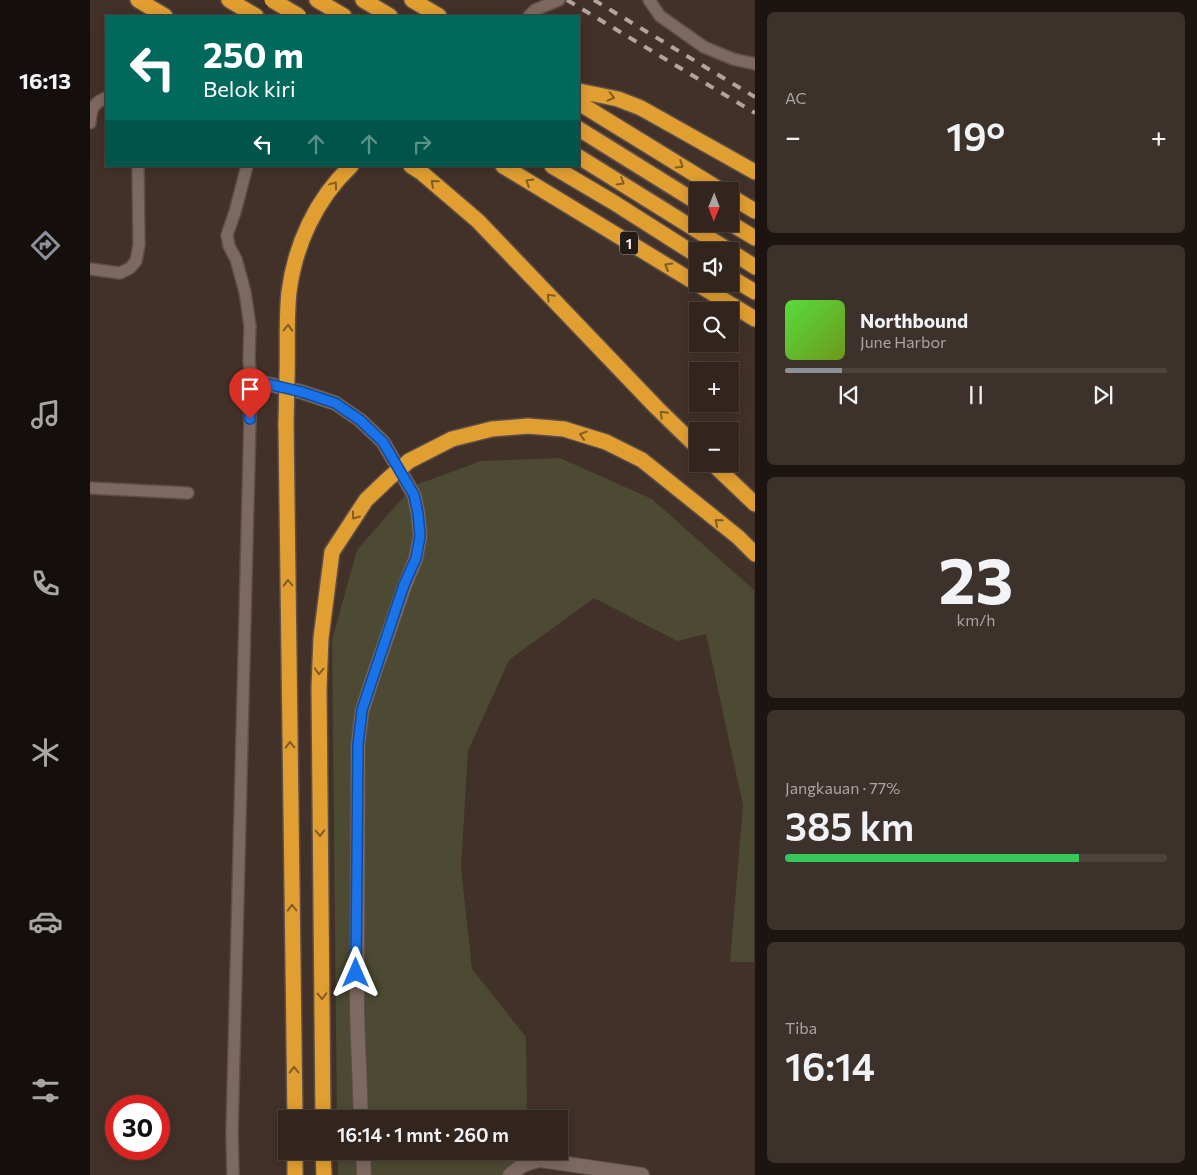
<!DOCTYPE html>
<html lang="id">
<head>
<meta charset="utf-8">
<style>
	body { margin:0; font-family:Commissioner,sans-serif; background:#3d312b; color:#f1f3f6; height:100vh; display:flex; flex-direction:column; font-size:19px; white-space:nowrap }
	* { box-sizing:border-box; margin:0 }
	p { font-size:16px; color:#a8a5a4 }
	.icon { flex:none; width:28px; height:28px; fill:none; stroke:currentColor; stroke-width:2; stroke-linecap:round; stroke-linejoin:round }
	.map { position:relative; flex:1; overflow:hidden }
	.side { display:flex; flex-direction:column; gap:12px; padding:12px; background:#1c1410; width:442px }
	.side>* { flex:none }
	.guide { position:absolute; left:15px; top:15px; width:475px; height:152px; border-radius:0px; box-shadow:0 2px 12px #0003,0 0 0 1px #4d423c; background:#00695c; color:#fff; overflow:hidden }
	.needle { width:32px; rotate:181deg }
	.buttons { position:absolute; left:599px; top:182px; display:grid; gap:10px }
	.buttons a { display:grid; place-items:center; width:50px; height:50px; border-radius:0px; background:#32251e; box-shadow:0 2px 12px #0003,0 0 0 1px #4d423c; font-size:25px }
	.speed { position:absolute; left:15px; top:1095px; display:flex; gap:10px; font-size:25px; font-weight:700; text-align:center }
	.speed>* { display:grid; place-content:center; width:65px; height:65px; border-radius:50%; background:#32251e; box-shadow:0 2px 12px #0003,0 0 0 1px #4d423c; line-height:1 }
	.speed .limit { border:8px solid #d22; background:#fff; color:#111 }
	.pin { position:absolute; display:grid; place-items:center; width:42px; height:42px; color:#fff; margin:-51px -21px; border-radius:50% 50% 50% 0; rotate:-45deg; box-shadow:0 0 5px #0007 }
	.pin .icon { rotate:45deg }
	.me { position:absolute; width:55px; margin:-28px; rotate:0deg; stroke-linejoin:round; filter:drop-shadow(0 0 4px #0008) }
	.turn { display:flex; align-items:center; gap:18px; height:105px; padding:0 15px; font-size:22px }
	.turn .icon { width:65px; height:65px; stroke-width:2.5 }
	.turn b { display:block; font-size:35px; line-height:42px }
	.lanes { display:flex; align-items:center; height:48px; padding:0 15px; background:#0003; justify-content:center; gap:25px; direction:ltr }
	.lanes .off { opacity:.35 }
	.big { font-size:38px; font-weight:600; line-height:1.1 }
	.side .card { flex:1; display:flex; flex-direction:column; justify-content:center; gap:8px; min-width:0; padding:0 18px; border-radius:8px; background:#3d312b }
	.side .dial { align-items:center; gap:0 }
	.dial b { font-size:65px; line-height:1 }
	.song { display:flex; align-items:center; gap:15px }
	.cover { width:60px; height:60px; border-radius:8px; background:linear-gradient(135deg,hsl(110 70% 55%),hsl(80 70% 35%)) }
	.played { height:5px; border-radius:2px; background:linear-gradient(90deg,#8c9099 15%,#4d423c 15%) }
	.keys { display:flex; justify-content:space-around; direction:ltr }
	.heat { display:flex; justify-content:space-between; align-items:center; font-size:28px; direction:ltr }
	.charge { height:8px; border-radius:4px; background:linear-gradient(90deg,#34c759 77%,#4d423c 0) }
	.trip { position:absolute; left:188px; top:1110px; width:290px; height:50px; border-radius:0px; background:#32251e; box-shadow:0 2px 12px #0003,0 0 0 1px #4d423c; font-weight:600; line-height:50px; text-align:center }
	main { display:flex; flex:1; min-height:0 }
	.tabs { display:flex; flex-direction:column; width:90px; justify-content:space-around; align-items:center; background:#140f0c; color:#a8a5a4 }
	.tabs .icon { width:35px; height:35px }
	.tabs .current { color:#8c9099 }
	.tabs b { font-size:22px; color:#f1f3f6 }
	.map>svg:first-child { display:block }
	.green { fill:#4c4a32 }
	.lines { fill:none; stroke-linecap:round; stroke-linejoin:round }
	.service-casing { stroke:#5d4e48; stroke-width:14 }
	.minor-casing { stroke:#5d4e48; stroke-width:16 }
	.motorway-casing { stroke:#5d4e48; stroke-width:18 }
	.service { stroke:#7d6960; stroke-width:11 }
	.minor { stroke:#7d6960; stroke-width:14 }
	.motorway { stroke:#e29f31; stroke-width:15 }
	.rail { stroke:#b2a59d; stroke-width:4; stroke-dasharray:9 9; stroke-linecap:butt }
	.motorway-bridge-casing { stroke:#5d4e48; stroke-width:18; stroke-linecap:butt }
	.motorway-bridge { stroke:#e29f31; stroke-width:15 }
	.oneway { stroke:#825d24 }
	.route-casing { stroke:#114b97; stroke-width:12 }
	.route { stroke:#1a73e8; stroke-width:9 }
	.labels { text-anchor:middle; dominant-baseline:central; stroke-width:5; stroke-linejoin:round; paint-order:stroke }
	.shield { fill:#221b17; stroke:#b5aba6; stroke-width:1 }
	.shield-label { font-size:14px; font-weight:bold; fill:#f4e9e3 }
</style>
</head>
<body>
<main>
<nav class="tabs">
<b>16:13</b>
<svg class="icon current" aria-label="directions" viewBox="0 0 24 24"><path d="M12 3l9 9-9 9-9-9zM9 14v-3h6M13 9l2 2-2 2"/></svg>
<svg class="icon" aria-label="music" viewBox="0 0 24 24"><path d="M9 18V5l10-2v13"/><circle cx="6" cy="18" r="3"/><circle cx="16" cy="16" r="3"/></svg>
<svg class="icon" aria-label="phone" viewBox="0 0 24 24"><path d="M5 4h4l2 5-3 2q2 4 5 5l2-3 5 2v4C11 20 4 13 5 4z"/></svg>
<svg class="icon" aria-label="climate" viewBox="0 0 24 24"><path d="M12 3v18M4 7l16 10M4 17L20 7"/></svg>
<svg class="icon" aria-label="car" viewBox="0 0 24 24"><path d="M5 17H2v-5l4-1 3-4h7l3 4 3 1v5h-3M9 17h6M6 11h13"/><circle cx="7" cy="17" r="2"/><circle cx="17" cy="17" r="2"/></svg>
<svg class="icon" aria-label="filters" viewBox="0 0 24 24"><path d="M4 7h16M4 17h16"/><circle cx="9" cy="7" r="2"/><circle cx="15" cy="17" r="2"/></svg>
</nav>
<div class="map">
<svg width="665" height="1175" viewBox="0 0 665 1175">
	<rect width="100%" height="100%" fill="#423128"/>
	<path class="green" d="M470,458L562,499L664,590V962H640L653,805L616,634L587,641L504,598L419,660L378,751L371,868L382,969L436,1037L437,1119H247L242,640L267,550L323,486L391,461Z
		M248,1151H437V1158L430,1175H248Z"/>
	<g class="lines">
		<defs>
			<path id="service" d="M559,0L570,16L614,47L643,59L665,64
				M439,16L445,10L469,0
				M0,123C1,109 3,103 16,98
				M0,269L30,273L40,268L46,261L49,245L48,166
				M0,488L98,493
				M143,1175L142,1132L161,380L159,360L160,326L155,292L146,259L139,246L137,235L145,212L157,166"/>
			<path id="minor" d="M161,380L212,392L245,403L270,420L293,442L324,495L328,513L330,536L326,558L315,585L283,677L272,711L268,745L267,1013L271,1119
				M273,1151L274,1175
				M420,1175C430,1166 437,1162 450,1160L552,1175"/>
			<path id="motorway" d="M48,0L75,16
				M139,0L166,16
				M227,0L254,16
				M273,0L300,16
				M322,0L349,16
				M489,91L528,99L551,108L665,172
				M489,103L632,191
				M489,129L608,203
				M489,157L640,251
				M321,166L332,173L388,221L566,407L608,448
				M413,166L665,319
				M462,166L523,202L608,256
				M640,196L665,211
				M640,223L665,238
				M640,251L665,267
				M640,277L665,292
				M197,377C198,349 196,320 199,292C205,245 226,199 261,166
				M196,424L205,1119
				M319,461L362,439L402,429L438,426L474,429L516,442L552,460L648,537L665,554
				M623,464L665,504
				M233,1119L229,688L231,638L242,552L276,500L298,479
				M205,1151V1175
				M233,1151L234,1175"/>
		</defs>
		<use href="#service" class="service-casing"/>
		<use href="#minor" class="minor-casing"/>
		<use href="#motorway" class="motorway-casing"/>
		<use href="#service" class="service"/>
		<use href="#minor" class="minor"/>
		<use href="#motorway" class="motorway"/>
		<path class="rail" d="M477,0L665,113
			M504,0L665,97"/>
		<defs>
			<path id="motorway-bridge" d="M182,0L209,16
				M196,424L197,377
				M298,479L319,461"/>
		</defs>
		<use href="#motorway-bridge" class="motorway-bridge-casing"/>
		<use href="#motorway-bridge" class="motorway-bridge"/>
	</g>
	<defs><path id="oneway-chevron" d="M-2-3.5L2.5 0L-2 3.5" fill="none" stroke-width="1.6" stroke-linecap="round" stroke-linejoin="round" transform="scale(1.25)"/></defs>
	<g class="oneway">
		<use href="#oneway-chevron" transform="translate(521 97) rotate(14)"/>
		<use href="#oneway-chevron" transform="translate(590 165) rotate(32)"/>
		<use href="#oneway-chevron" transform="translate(439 182) rotate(-149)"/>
		<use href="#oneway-chevron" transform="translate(531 182) rotate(31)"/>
		<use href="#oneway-chevron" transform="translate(344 183) rotate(-139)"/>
		<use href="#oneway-chevron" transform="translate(244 185) rotate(-53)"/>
		<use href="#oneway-chevron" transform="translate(578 266) rotate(-149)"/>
		<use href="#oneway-chevron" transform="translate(460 297) rotate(-134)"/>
		<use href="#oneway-chevron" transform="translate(198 328) rotate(-88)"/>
		<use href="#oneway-chevron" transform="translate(573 414) rotate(-135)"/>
		<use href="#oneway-chevron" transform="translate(493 435) rotate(-162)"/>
		<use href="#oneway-chevron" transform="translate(265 516) rotate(126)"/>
		<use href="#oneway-chevron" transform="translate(628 522) rotate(-141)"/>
		<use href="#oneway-chevron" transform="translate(198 583) rotate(-91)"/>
		<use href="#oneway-chevron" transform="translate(229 671) rotate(93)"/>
		<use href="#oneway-chevron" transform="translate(200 745) rotate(-91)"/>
		<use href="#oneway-chevron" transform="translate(230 833) rotate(89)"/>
		<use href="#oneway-chevron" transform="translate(202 908) rotate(-91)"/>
		<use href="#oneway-chevron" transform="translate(232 996) rotate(89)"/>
		<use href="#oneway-chevron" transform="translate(204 1070) rotate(-91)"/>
	</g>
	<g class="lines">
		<defs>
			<path id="route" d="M160,419L161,380L212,392L245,403L270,420L293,442L324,495L328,513L330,536L326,558L314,585L283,677L272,710L268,745L266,973"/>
		</defs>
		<use href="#route" class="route-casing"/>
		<use href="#route" class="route"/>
	</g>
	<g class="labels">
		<rect class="shield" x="530" y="231.5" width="18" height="23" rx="4"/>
		<g class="shield-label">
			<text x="539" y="243">1</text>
		</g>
	</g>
</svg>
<div class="buttons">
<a><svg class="needle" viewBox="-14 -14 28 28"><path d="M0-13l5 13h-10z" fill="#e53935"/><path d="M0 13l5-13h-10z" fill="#a8a5a4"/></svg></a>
<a><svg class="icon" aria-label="sound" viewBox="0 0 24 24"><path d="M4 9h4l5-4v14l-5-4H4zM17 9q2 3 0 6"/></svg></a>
<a><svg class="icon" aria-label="search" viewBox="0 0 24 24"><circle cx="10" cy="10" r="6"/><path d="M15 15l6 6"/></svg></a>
<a>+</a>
<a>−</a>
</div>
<div class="speed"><div class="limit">30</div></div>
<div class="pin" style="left:160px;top:419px;background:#d93025"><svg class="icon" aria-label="arrive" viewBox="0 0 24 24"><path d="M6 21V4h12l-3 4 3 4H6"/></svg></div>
<svg class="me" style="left:266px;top:973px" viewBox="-20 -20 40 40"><path d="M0-17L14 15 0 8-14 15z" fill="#1a73e8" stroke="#fff" stroke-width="4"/></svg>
<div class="trip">16:14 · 1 mnt · 260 m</div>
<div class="guide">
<div class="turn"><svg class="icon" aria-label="left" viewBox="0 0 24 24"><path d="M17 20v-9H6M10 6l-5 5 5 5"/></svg><div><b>250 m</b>Belok kiri</div></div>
<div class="lanes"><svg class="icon" aria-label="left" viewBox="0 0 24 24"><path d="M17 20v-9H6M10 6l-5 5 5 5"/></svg><svg class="icon off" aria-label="ahead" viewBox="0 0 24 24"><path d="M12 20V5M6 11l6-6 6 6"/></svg><svg class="icon off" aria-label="ahead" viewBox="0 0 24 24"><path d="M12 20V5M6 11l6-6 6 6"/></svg><svg class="icon off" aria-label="right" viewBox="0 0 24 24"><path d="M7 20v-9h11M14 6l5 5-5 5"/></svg></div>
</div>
</div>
<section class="side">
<div class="card"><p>AC</p>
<div class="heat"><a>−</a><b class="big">19°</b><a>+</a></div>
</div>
<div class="card">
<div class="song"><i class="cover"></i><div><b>Northbound</b><p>June Harbor</p></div></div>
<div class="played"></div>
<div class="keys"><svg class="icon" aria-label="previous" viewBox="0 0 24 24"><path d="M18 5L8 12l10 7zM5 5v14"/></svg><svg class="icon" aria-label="pause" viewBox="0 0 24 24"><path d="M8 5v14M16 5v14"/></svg><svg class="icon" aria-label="next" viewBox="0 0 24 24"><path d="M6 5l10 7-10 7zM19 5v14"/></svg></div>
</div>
<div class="card dial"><b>23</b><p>km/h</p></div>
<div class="card"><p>Jangkauan · 77%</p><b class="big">385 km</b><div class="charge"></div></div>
<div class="card"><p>Tiba</p><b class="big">16:14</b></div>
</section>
</main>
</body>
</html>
